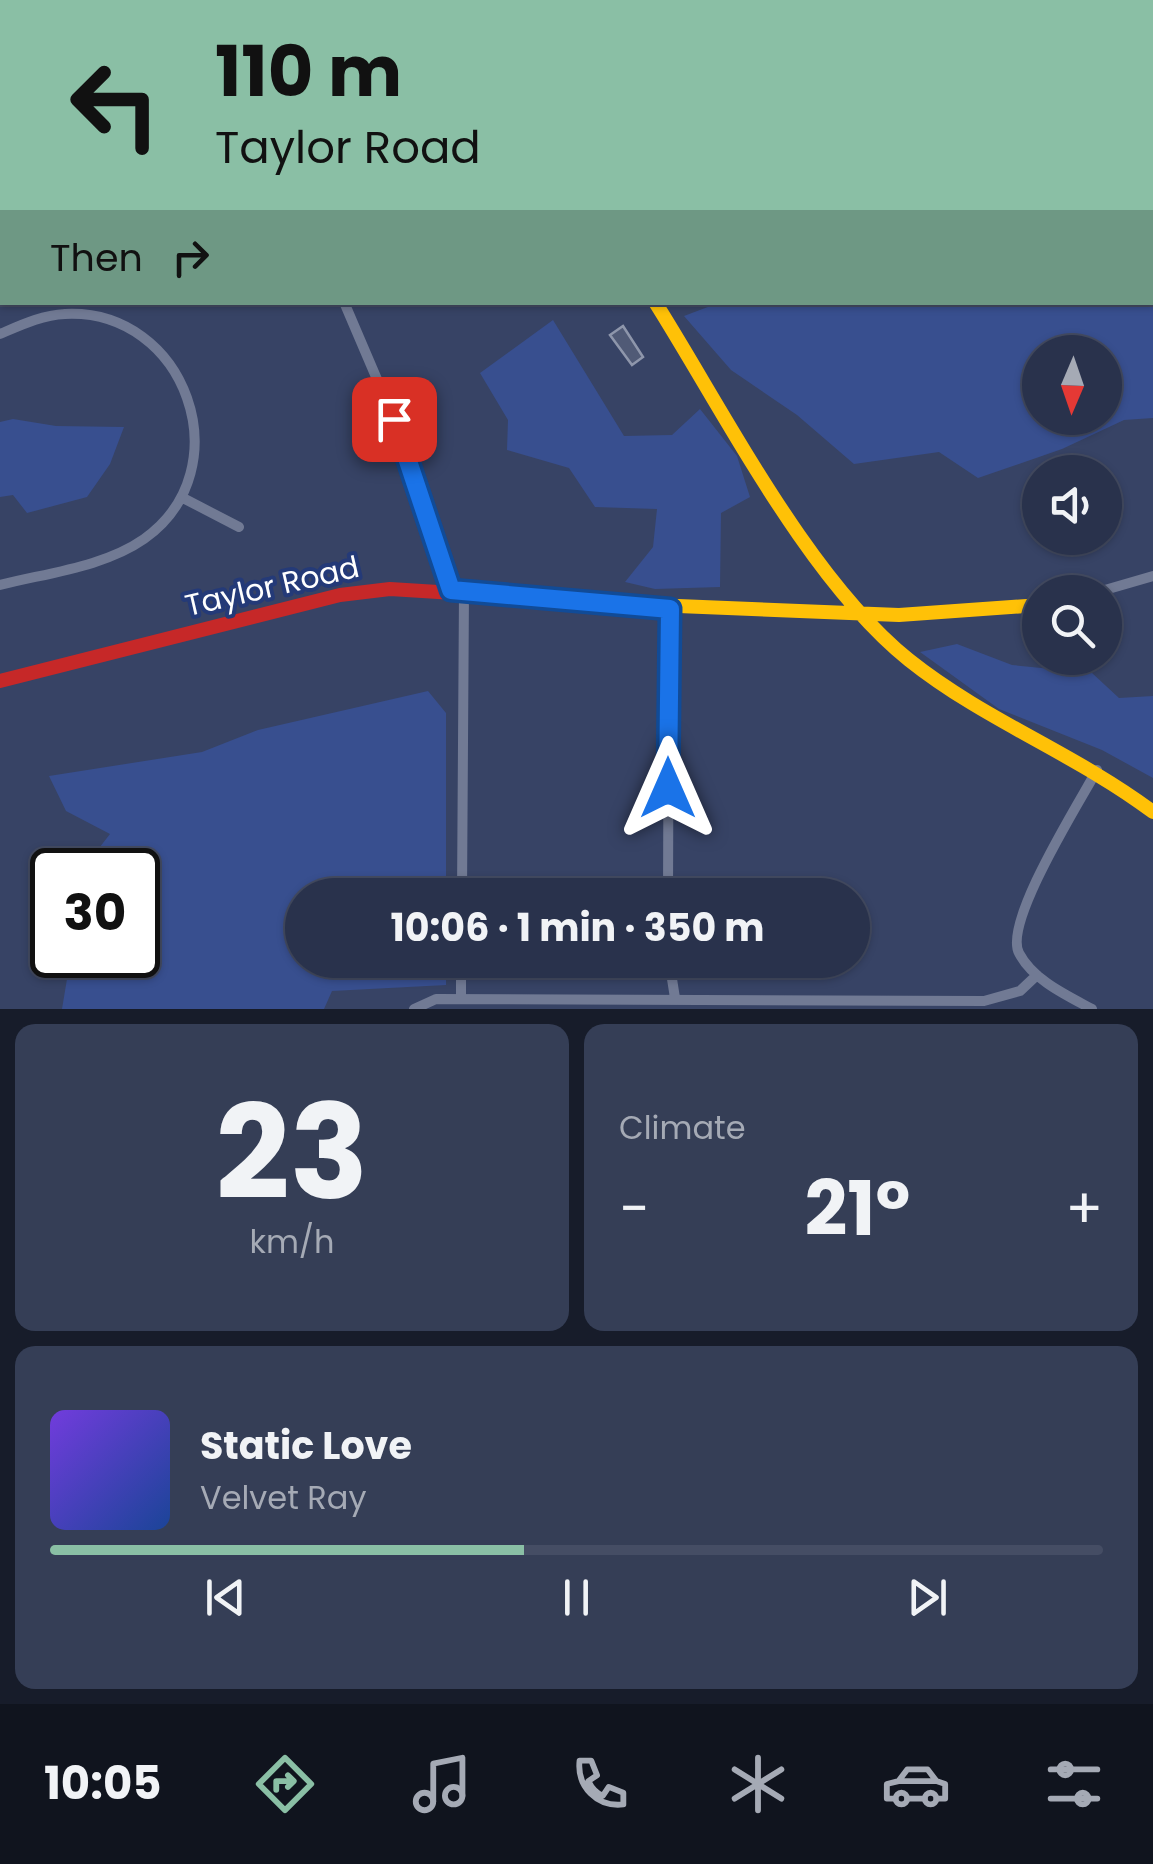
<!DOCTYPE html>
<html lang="en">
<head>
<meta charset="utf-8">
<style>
	body { margin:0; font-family:Poppins,sans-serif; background:#353e56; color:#f1f3f6; height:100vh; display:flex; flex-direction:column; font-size:38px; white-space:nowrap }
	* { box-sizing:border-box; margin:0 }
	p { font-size:32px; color:#a5aab5 }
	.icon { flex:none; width:55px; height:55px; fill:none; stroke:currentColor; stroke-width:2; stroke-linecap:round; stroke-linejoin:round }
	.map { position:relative; height:1009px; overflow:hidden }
	.drawer { display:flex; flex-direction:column; gap:15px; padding:15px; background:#171c2a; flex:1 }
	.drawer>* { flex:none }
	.guide { position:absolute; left:0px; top:0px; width:1155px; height:305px; box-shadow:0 2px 8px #0004,0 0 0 2px #454d64; background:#8abfa5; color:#111; overflow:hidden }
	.needle { width:65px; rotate:182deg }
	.controls { position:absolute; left:1022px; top:335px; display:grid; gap:20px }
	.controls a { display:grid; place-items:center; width:100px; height:100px; border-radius:50%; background:#29324c; box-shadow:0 2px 8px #0004,0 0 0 2px #454d64; font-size:50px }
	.speed { position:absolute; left:30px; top:848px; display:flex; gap:20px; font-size:50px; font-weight:700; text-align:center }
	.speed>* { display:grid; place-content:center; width:130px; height:130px; border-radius:50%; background:#29324c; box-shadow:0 2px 8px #0004,0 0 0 2px #454d64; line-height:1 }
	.speed .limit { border:5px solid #111; border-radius:15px; background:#fff; color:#111 }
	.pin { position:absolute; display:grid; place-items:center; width:85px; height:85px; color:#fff; margin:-42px; border-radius:20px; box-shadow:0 5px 15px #0006 }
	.me { position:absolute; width:110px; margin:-55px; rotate:0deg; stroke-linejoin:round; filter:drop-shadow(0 0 8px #0008) }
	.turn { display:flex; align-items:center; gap:35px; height:210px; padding:0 50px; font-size:45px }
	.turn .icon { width:130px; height:130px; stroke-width:2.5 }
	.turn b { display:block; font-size:70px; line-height:85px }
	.then { display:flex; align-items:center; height:95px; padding:0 50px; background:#0003; gap:20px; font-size:38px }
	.big { font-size:75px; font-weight:700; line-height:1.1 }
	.drawer .tile { flex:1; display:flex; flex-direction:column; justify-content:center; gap:15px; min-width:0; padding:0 35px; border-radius:20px; background:#353e56 }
	.drawer .dial { align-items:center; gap:0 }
	.dial b { font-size:130px; line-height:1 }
	.song { display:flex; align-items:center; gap:30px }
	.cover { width:120px; height:120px; border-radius:15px; background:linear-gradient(135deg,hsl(260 70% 55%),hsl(220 70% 35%)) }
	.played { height:10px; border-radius:5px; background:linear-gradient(90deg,#8abfa5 45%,#454d64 45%) }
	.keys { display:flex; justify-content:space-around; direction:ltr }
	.heat { display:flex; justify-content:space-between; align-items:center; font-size:55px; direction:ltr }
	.drawer .tiles { flex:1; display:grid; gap:15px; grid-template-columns:1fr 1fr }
	.tile:last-child { grid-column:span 2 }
	.trip { position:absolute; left:285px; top:878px; width:585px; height:100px; border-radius:50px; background:#29324c; box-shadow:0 2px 8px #0004,0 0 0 2px #454d64; font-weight:700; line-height:100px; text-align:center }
	.tabs { display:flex; height:160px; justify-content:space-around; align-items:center; background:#10141e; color:#a5aab5 }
	.tabs .icon { width:70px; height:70px }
	.tabs .active { color:#8abfa5 }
	.tabs b { font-size:45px; color:#f1f3f6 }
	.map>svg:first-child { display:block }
	.green { fill:#384f8f; fill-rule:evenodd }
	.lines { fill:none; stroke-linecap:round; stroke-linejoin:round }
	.stream { stroke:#40507c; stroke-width:4 }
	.building { fill:#505a76; stroke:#8e96ab; stroke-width:2.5 }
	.street { stroke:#717a94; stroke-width:10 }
	.slow { stroke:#ffc107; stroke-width:14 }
	.jam { stroke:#c62828; stroke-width:14 }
	.route-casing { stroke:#114b97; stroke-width:25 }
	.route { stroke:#1a73e8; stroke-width:18 }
	.labels { text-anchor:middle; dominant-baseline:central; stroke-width:8; stroke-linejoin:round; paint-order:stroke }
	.street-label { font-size:30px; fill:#fff; stroke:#243a78 }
</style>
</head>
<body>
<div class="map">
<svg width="1153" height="1009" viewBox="0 0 1153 1009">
	<rect width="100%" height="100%" fill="#374365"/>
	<path class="green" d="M0,62L2,302L15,303L0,307Z
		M1153,297V418L1124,420L1062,449L978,478L939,452L854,464L797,415L731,370L684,316L721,302H1152ZM1105,352V418H1040V352Z
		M553,320L624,436L672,435L700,409L737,456L750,497L721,513L720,587L655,589L625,582L653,547L657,509L595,507L569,468L507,450L508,420L480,373Z
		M13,419L56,426L124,427L110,464L87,497L27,513L13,495L0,497V422Z
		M957,644L1012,665L1092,673L1119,698L1153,696V778L1102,750L999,709L920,652Z
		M428,691L446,713V895H302V960H446V985L332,991L324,1009H62L71,955H138V870H82L110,834L66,811L49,776L202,752L258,730Z"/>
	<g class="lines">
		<path class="stream" d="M131,0L132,2
			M563,0L566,2
			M185,2L186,0
			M0,222L2,219"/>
	</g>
	<path class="building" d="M623,326L643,357L632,365L610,335Z"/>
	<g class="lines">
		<path class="street" d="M915,0L916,2
			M368,2L370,0
			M1152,45L1153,44
			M344,302L394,419L451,591
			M0,334C21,325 42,315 65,314C186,308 243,469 144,539C104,567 47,573 0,585
			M183,498L239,527
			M1098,592L1153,576
			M462,895L464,591
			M668,895L669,609
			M669,960L675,998
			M461,999V960
			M414,1009L436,999L984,1001L1020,991L1037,975
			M1092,1009C1066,995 1033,980 1019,953C1003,923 1079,803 1097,770"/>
		<path class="slow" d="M655,302C725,413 808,579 909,660C984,720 1076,754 1153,812
			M629,604L899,615L1040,605"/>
		<path class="jam" d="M397,0L401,2
			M0,681L340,595L390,589L629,604"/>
	</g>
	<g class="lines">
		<defs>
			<path id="route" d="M394,419L451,590L670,609L668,788"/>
		</defs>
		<use href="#route" class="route-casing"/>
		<use href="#route" class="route"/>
	</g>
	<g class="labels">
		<g class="street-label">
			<text transform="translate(272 586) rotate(-13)">Taylor Road</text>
		</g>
	</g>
</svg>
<div class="controls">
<a><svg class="needle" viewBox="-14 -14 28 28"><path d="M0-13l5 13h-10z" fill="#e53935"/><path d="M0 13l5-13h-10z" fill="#a5aab5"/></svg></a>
<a><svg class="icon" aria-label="sound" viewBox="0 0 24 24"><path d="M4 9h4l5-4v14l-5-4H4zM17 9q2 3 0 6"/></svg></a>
<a><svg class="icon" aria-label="search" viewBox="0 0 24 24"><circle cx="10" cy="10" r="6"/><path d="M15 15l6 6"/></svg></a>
</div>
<div class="speed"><div class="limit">30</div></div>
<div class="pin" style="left:394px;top:419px;background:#d93025"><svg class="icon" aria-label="arrive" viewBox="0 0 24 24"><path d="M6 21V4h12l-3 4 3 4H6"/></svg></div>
<svg class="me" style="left:668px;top:788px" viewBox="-20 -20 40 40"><path d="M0-17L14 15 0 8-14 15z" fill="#1a73e8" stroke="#fff" stroke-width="4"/></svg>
<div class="trip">10:06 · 1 min · 350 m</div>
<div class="guide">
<div class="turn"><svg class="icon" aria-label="left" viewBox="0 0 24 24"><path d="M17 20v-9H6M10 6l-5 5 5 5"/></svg><div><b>110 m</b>Taylor Road</div></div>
<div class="then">Then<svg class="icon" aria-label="right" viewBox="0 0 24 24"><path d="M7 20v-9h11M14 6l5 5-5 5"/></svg></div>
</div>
</div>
<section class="drawer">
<div class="tiles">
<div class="tile dial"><b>23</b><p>km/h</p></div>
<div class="tile"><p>Climate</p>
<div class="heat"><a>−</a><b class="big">21°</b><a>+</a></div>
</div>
<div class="tile">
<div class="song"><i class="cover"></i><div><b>Static Love</b><p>Velvet Ray</p></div></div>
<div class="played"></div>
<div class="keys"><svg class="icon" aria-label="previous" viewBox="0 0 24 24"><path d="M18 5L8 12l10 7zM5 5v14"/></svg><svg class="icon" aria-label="pause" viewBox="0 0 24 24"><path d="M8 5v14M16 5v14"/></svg><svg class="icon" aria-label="next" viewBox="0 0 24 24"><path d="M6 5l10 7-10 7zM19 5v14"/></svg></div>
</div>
</div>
</section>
<nav class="tabs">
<b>10:05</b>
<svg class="icon active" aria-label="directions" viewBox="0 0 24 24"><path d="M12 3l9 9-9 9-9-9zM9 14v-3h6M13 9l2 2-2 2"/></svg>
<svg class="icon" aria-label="music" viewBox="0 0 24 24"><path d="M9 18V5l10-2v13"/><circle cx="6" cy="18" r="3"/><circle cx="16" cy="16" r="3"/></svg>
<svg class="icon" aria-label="phone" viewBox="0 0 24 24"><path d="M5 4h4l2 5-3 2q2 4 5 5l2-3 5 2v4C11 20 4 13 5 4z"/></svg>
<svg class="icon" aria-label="climate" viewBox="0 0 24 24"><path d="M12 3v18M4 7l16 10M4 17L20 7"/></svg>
<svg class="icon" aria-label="car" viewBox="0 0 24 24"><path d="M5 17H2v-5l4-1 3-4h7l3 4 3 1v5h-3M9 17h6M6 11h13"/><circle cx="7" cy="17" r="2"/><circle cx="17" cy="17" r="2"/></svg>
<svg class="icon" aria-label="filters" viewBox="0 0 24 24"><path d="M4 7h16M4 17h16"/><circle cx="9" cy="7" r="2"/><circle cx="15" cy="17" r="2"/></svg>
</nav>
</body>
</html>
